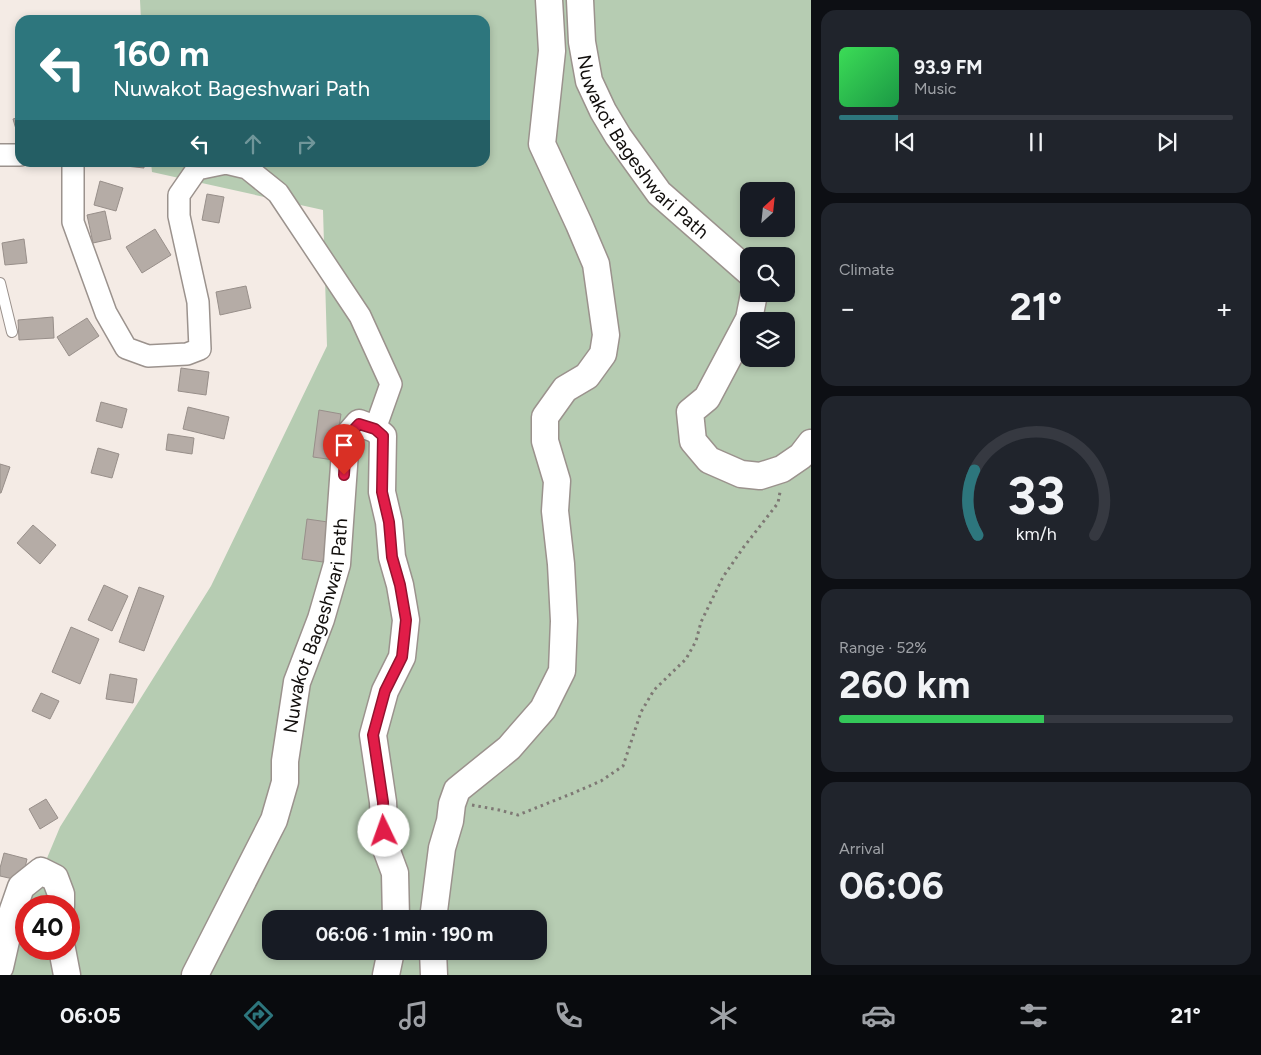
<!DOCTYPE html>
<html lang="en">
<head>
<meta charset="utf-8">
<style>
	body { margin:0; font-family:Figtree,sans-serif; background:#20242c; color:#f1f3f6; height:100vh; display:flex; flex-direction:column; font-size:19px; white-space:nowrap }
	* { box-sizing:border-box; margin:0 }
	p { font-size:16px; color:#9ea1a6 }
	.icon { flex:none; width:28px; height:28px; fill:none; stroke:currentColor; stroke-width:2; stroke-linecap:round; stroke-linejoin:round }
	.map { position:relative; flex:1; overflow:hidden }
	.sheet { display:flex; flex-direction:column; gap:10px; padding:10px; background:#0d0f14; width:450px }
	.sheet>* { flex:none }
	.top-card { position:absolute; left:15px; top:15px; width:475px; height:152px; border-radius:15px; box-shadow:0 2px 8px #0003; background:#2d767d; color:#fff; overflow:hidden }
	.needle { width:32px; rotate:27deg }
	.fabs { position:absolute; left:740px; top:182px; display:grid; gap:10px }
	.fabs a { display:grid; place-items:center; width:55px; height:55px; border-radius:10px; background:#171b24; box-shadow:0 2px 8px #0003; font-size:25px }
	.speed { position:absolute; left:15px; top:895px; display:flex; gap:10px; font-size:25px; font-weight:700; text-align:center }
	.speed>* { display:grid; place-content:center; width:65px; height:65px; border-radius:50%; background:#171b24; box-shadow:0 2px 8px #0003; line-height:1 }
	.speed .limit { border:8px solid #d22; background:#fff; color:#111 }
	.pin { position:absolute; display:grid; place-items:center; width:42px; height:42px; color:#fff; margin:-51px -21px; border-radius:50% 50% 50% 0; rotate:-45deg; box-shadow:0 0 5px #0007 }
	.pin .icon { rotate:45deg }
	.me { position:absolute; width:55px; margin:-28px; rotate:357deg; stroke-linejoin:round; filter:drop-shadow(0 0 4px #0008) }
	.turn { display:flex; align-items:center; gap:18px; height:105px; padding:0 15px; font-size:22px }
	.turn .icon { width:65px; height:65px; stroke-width:2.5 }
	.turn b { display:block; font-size:35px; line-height:42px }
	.lanes { display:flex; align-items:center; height:48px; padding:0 15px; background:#0003; justify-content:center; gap:25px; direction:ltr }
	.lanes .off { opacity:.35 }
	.big { font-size:38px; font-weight:700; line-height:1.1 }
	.sheet .widget { flex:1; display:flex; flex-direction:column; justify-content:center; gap:8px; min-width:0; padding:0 18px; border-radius:15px; background:#20242c }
	.sheet .dial { align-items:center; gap:0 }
	.dial svg { height:130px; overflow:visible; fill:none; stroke:#363941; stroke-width:7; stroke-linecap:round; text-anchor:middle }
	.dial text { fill:#f1f3f6; stroke:none }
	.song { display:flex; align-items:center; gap:15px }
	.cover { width:60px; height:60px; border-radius:8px; background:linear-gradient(135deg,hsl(130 70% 55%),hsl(140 70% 35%)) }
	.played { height:5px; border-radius:2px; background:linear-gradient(90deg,#2d767d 15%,#363941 15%) }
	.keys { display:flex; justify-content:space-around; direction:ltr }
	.heat { display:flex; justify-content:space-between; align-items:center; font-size:28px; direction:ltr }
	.charge { height:8px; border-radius:4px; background:linear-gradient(90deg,#34c759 52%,#363941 0) }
	.trip { position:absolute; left:262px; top:910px; width:285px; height:50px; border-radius:15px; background:#171b24; box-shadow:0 2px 8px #0003; font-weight:700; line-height:50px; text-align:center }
	.menu { display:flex; height:80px; justify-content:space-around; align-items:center; background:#090b0e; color:#9ea1a6 }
	.menu .icon { width:35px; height:35px }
	.menu .selected { color:#2d767d }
	.menu b { font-size:22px; color:#f1f3f6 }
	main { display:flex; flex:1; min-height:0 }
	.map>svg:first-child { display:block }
	.green { fill:#b6ccb2; fill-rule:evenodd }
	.building { fill:#b5aca6; stroke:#988f8a }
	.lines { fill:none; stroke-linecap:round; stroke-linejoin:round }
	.service-casing { stroke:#9b928d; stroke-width:12 }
	.minor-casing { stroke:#9b928d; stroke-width:24 }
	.tertiary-casing { stroke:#9b928d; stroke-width:29 }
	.path { stroke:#7e7874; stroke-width:3; stroke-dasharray:2.5 4; stroke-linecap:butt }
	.service { stroke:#fff; stroke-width:10 }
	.minor { stroke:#fff; stroke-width:21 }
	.tertiary { stroke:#fff; stroke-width:26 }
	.route-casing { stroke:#92132f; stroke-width:12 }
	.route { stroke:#e11d48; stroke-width:9 }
	.labels { text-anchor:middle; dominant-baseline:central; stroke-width:4.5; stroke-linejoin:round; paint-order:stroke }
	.street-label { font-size:19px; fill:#110e0c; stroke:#fff }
</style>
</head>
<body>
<main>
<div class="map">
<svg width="811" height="975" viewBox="0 0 811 975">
	<rect width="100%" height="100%" fill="#f4ebe5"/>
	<path class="green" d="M140,0H811V975H0L26,907V949H69V906H27L60,827L211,586L327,346L323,210L152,172L151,163L485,162V20H141ZM749,191H786V229H749ZM749,256H786V294H749ZM749,321H786V359H749ZM271,919H539V951H271Z"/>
	<path class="building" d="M20,117V143L13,119Z
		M118,162H144V168L117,165Z
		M100,181L123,188L116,211L94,205Z
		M207,194L224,197L219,223L202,220Z
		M105,211L111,239L93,243L87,215Z
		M155,229L171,255L142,273L126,247Z
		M24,239L27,263L5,265L2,243Z
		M246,286L251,308L220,315L216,292Z
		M53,317L54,338L19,340L18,320Z
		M87,318L99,336L69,356L57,337Z
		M181,368L209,372L206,395L178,391Z
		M101,402L127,409L122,428L96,421Z
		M188,407L229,417L224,439L183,429Z
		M319,410L341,414L334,460L313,457Z
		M168,434L194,438L192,454L166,450Z
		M98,448L119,454L112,478L91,473Z
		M0,464L10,467L1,493H0Z
		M307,519L328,522L323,562L302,559Z
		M33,525L56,545L40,564L17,543Z
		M104,585L128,596L112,631L88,620Z
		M139,587L164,596L144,651L119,642Z
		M71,627L99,639L80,684L52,672Z
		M110,674L137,679L133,703L106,699Z
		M41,693L59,701L50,719L32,711Z
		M46,799L58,818L40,829L29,809Z
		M4,853L27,859L22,881L0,876V868Z"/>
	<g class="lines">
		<defs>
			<path id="service" d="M0,283L12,332"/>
			<path id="minor" d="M0,155H20
				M73,162V222L106,313L126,348L148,356L187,354L200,349L198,302L179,216V195L197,169L226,163L247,168L278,193L360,316L391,384L375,429"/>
			<g id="tertiary">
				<path id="s1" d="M580,0L582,42L589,81L603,111L618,136L659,193L749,272"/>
				<path d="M754,294L749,319L707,398L690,412L693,441L709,460L741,474L760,476L782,469L801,456L811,443"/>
				<path d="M433,919L442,848L450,821L452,804L457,790L509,748L543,709L562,671L564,621L561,564L555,511L557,481L545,441V417L565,389L587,376L603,354L606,335L596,264L579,224L542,144L552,51L549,0"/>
				<path d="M62,949L67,975"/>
				<path d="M433,951L434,975"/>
				<path d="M0,967L13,910L21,887L41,871L55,878L61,894V906"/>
				<path id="s2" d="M195,975L274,820L285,782V761L297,682L321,619L337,564L346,438L359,423L375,429L383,436L382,492L389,522L392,557L400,585L406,620L402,657L385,691L373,735L383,802L385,846L395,873L396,919"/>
				<path d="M386,975L391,951"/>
			</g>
		</defs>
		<use href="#service" class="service-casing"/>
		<use href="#minor" class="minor-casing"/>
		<use href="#tertiary" class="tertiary-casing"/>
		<path class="path" d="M472,805L499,810L518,815L571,794L601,781L623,766L641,712L654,690L686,659L696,641L701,622L723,577L743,548L778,503L780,492"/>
		<use href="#service" class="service"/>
		<use href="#minor" class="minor"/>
		<use href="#tertiary" class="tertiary"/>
	</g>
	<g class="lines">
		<defs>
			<path id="route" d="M344,475L346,438L359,424L375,429L383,436L382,492L389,522L392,557L400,585L406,620L402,657L385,691L373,735L383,802L384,831"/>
		</defs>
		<use href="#route" class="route-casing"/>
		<use href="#route" class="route"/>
	</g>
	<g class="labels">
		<g class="street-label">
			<text stroke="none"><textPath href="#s1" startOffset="166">Nuwakot Bageshwari Path</textPath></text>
			<text stroke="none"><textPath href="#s2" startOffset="374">Nuwakot Bageshwari Path</textPath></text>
		</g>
	</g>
</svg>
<div class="fabs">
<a><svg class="needle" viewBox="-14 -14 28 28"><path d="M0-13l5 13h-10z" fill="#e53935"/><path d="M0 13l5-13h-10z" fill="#9ea1a6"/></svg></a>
<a><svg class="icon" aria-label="search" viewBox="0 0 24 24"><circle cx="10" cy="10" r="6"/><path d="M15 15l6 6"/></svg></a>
<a><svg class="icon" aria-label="layers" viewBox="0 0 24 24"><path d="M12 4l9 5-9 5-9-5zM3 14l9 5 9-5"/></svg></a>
</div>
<div class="speed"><div class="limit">40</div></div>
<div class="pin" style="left:344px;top:475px;background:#d93025"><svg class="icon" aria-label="arrive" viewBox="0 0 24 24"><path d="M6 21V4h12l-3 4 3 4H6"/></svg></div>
<svg class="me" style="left:384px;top:831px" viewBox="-20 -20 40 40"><circle r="19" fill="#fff"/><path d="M0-13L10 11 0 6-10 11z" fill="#e11d48"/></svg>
<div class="trip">06:06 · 1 min · 190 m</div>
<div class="top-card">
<div class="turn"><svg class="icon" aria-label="left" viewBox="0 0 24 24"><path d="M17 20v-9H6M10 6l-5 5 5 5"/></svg><div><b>160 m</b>Nuwakot Bageshwari Path</div></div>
<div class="lanes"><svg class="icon" aria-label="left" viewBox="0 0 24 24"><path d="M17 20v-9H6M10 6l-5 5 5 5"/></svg><svg class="icon off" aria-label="ahead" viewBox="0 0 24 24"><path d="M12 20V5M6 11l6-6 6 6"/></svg><svg class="icon off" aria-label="right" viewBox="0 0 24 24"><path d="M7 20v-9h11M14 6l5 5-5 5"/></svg></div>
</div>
</div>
<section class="sheet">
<div class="widget">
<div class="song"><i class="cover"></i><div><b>93.9 FM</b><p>Music</p></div></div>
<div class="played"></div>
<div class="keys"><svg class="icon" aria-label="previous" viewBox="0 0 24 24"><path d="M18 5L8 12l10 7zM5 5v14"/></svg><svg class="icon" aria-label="pause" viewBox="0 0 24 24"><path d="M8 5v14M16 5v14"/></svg><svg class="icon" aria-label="next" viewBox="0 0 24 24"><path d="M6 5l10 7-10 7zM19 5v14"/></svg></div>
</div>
<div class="widget"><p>Climate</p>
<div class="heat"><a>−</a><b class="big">21°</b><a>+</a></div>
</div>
<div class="widget dial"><svg viewBox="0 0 100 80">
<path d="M14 69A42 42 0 1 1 86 69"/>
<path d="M14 69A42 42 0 0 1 12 29" stroke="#2d767d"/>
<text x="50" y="56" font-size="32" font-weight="700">33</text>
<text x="50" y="72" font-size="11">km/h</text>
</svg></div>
<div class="widget"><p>Range · 52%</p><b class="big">260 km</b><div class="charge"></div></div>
<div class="widget"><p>Arrival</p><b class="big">06:06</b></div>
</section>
</main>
<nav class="menu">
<b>06:05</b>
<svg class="icon selected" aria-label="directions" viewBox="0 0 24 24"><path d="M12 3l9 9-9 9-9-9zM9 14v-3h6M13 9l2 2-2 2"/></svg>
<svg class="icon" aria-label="music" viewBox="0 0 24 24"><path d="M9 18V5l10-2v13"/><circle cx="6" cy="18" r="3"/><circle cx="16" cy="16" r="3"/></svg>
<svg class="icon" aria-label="phone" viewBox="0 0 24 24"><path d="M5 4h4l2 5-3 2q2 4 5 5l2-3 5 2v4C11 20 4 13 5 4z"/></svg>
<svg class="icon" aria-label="climate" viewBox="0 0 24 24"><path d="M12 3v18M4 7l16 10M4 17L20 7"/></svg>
<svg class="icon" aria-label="car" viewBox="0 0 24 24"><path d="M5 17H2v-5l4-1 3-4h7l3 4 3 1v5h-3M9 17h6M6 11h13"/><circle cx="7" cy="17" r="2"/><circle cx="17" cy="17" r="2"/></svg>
<svg class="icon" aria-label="filters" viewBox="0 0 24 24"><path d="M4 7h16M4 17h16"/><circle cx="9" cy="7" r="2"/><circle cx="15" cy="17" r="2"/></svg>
<b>21°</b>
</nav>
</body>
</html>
